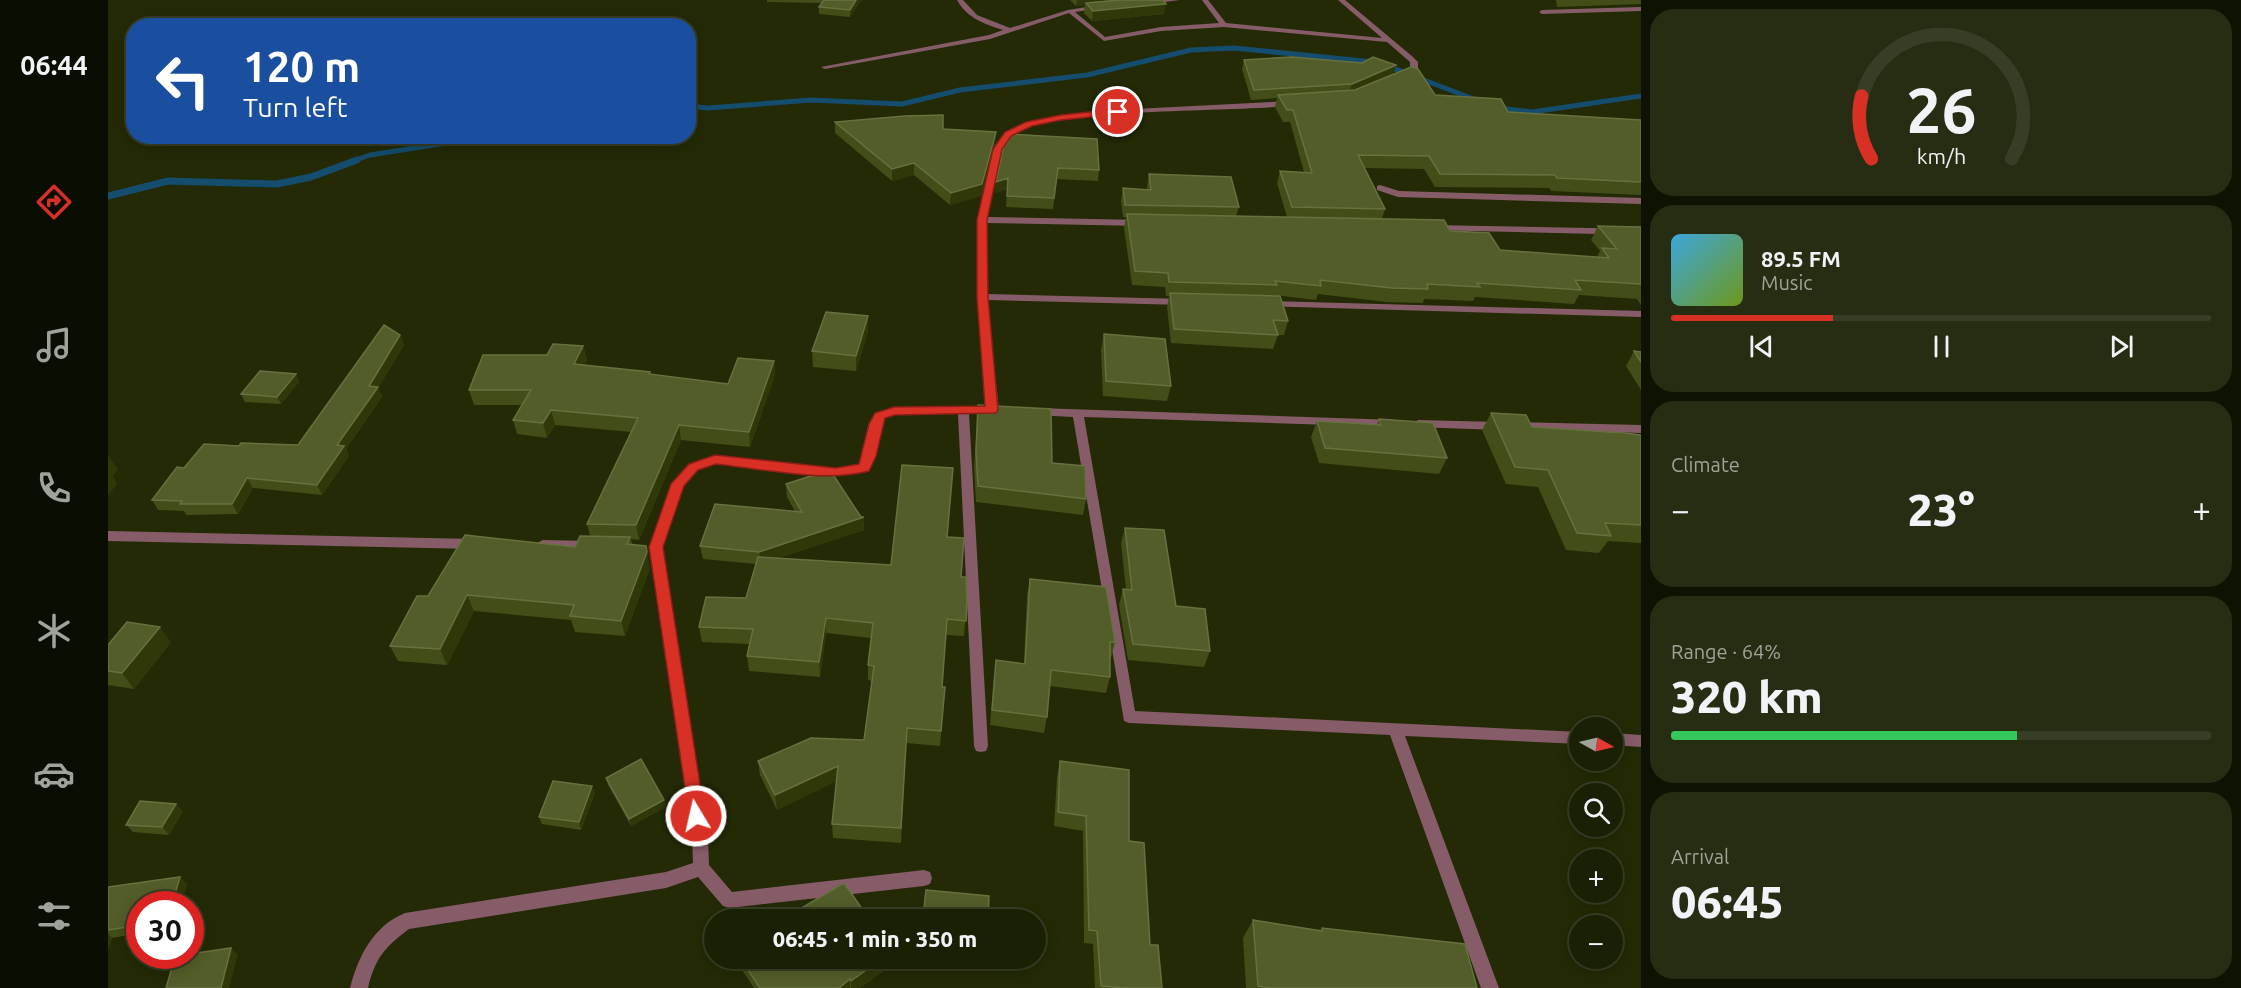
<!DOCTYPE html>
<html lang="en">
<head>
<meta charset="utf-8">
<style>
	body { margin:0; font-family:Ubuntu,sans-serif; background:#272d13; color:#f1f3f6; height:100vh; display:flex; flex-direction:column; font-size:22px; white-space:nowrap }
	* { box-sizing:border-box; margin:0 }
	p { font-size:20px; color:#9fa39a }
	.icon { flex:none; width:33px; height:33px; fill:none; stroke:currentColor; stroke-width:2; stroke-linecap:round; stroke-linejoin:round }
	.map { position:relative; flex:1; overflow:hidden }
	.sheet { display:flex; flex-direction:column; gap:9px; padding:9px; background:#0e1202; width:600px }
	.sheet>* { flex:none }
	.guide { position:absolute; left:18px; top:18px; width:570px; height:126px; border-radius:24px; box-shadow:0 3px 15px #0003,0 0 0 2px #383e26; background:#1a4fa0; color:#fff; overflow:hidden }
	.needle { width:39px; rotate:98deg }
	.tools { position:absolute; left:1461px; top:717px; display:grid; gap:12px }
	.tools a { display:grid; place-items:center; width:54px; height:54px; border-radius:50%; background:#1a2004; box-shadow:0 3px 15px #0003,0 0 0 2px #383e26; font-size:30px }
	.speed { position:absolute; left:18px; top:891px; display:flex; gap:12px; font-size:30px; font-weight:700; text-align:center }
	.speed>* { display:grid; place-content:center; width:78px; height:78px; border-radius:50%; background:#1a2004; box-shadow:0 3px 15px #0003,0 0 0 2px #383e26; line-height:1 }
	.speed .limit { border:9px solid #d22; background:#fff; color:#111 }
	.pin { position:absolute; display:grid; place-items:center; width:51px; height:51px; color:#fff; margin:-26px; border:3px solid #fff; border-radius:50%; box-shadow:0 2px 6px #0007 }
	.me { position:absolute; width:66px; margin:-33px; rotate:351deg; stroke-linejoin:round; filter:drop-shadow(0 0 4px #0008) }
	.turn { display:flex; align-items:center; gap:21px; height:126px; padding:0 18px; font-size:27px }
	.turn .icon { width:78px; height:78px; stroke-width:2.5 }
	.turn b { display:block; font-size:42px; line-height:51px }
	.big { font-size:45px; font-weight:800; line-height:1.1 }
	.sheet .tile { flex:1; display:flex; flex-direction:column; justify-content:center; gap:9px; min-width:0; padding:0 21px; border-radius:24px; background:#272d13 }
	.sheet .dial { align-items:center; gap:0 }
	.dial svg { height:156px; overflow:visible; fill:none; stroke:#383e26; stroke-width:7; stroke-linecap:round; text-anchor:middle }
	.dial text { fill:#f1f3f6; stroke:none }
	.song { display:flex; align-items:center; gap:18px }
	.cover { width:72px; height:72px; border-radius:9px; background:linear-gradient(135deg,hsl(200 70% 55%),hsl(80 70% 35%)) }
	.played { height:6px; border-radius:3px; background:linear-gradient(90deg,#d93025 30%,#383e26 30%) }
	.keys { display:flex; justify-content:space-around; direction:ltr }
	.heat { display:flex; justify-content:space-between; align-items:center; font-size:33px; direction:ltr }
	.charge { height:9px; border-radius:4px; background:linear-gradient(90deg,#34c759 64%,#383e26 0) }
	.trip { position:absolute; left:596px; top:909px; width:342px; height:60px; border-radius:30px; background:#1a2004; box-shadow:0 3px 15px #0003,0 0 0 2px #383e26; font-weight:800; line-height:60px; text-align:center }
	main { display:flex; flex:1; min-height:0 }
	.dock { display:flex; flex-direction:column; width:108px; justify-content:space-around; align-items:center; background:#0a0d02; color:#9fa39a }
	.dock .icon { width:42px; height:42px }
	.dock .current { color:#d93025 }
	.dock b { font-size:27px; color:#f1f3f6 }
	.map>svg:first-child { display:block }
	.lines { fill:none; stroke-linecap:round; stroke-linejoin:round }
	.stream-far1 { stroke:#144d6d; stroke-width:5 }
	.stream { stroke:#144d6d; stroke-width:7 }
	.street { fill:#875c69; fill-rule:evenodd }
	.wall { fill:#434d17 }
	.shaded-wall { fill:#303809 }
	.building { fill:#535d29; stroke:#677140; stroke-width:1.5 }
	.route { fill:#d93025; stroke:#8d1f18; stroke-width:1.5 }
</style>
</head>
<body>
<main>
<nav class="dock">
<b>06:44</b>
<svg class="icon current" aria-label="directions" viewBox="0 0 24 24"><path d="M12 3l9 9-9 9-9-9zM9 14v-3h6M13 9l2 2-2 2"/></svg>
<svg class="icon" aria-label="music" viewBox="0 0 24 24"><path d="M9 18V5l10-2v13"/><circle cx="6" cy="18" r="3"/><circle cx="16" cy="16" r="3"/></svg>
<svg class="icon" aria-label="phone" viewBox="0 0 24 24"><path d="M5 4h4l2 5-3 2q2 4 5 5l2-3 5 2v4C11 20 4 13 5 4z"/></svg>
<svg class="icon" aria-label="climate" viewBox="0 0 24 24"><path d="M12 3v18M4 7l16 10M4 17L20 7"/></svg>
<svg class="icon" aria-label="car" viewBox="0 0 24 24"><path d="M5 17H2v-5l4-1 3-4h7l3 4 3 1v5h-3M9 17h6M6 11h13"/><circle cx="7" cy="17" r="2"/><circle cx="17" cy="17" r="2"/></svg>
<svg class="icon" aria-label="filters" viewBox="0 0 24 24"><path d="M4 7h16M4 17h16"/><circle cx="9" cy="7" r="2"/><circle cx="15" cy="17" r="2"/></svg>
</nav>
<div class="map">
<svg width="1533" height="988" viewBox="0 0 1533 988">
	<rect width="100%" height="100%" fill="#232a05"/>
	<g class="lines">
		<path class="stream-far1" d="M1308,77L1371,101
			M580,106L600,108L703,100L794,104L852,90L979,75L1083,50L1126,48L1265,62L1293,71
			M1390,108L1424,112L1533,96
			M245,161L262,155L383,136"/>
		<path class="stream" d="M0,196L60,181L169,184L203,177L249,160"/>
		<path class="street" d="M849,0H855L869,15L902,28L960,10L991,5L993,6V8L967,12L997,37L1053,27L1111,23L1094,0H1100L1118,23L1274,38L1230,0H1237L1305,57L1310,62V70L1299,78H1293V74L1302,69V62L1279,42L1116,27L1053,31L996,41L961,13L882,39L717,69L713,67L881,35L895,30C876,24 859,18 849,0Z
			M1072,0L1041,4L1038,2L1042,0Z
			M1533,7V11L1434,14L1431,12L1434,10Z
			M1184,101H1187V105C1137,113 927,106 901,138C887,156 884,195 879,217L1034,220L1038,223L1034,226L878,223L879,294L1077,299L1082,302L1077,305L879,300L891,410L885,414H861L880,746L878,751L873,752L868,751L866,746L850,414L787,415L776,418L760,471L756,472L728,476L607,464L589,470L575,485L554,547L600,838L601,865L624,892L816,870L822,872L824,878L822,884L816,886L621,908L615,906L590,877L558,888L301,929C277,947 267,958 260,988H242C250,957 265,926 297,913L558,872L585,863L584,838L542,547L564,484L581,464L607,456L728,468L752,465L761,428L768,413L786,407H878L869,297L870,220L886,149L897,132L921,122L987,111Z
			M1272,185L1291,191L1533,198V204L1290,197L1269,190V186Z
			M1324,225L1533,229V235L1321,230V226Z
			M1160,301L1533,311V317L1157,306L1155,304Z
			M929,408L1288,420L1290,423L1284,427L976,417L1027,711L1472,732V744L1297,736L1391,988H1373L1282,735L1021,723L1016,721L965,417L925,415L923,412L925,409Z
			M1310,420L1392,422L1398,426L1392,430L1306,427L1304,424Z
			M1409,422L1533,425V433L1405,429L1403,426L1405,423Z
			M0,531L367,539L371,541L373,544L371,547L367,549L0,541Z
			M435,540L484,541L488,543L490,546L488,549L484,551L435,550L431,548L429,545L431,542Z
			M1504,733L1533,735V747L1504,745Z"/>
	</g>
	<path class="wall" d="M659,0H753L742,17L711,14V7L714,3L659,2Z
		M962,0H1055L1056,14L984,21L976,13L977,5L968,6Z
		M1448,0H1533V4L1449,7Z
		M1136,60L1285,74L1327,95L1400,112L1533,120V195L1443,191L1441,188L1327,187L1316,169L1256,168L1277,209L1274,219L1342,231L1392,250L1489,257L1492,251L1483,240L1490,226L1533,227V305L1529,299L1471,295L1466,304L1367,297L1365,301L1316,299L1315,303L1279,302L1210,294L1208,300L1166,295L1165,296L1180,321L1176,335H1170L1165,349L1063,343L1059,307L1061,296H1058L1057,287L1024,285L1016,228L1018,217H1015L1013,201L1015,188L1039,190V187L1041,174L1131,207L1128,216L1179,217L1169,183L1172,171L1196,172L1182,122H1175L1167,107L1169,98L1143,100L1134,69Z
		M727,122L888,132L887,144L873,196L842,205L806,175L784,181L727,133Z
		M897,139L991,170L990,181L949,179L945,209L898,207L899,189L887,193L888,182Z
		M760,331L748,371L705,367L704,351Z
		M996,334L1063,386L1059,401L995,396L993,350Z
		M292,335L296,345L270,388L274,397L238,449L241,456L214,495L145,488L130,514L78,515L76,511L50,510L44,500L131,446L190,445Z
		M475,346L479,360L476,365L543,374L620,384L666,361L667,375L642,447L573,440L531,540L523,539L524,544L542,568L517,636L467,632L463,620L366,611L339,665L290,661L282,646L320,596L467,547L482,536L479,524L523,432L447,425L439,438L409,434L405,420L414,405H366L361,390L439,355Z
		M1526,351L1533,352V390L1518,366Z
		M188,374L191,382L173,404L137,402L133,394Z
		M870,405L978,499L975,515L868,502L866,468Z
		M1383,413L1424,427L1533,435V543L1500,541L1491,553L1458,550L1430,487L1398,484L1374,430Z
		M1271,419L1339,458L1331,474L1211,463L1203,437L1209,421L1269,425Z
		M678,484L756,530L671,558L783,565L840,537L853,577L859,600L856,636L838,635L834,687H837L832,746L798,743L793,843L725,838L724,824L728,781L669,810L652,775L650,761L756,740L764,681L760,680V665L763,638L718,633L712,677L641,671L639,656L641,644L594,642L591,627L638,598L648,564L595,559L592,546L687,511L679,497Z
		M1017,528L1068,606L1102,651L1096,667L1020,660L1011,605L1015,589H1018L1013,543Z
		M922,579L1007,642L1003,658H1002V677L998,693L942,686L939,717L936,733L882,725L886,675L916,663L919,595Z
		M63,642L26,689L0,685V645Z
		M952,761L1021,841L1042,945L1054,988H987L985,944L976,943L975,831L946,826L949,776Z
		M498,778L556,800L558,807L523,826L500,785Z
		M487,793L473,830L434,824L431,817Z
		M75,811L61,835L25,832L18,825Z
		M79,884L73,904H32V933L4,938L0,950V887Z
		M818,890L880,920H815Z
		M1145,920L1212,931L1214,928L1369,988H1138L1135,938Z
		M630,958H784V965L752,988H646L632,967Z"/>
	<path class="shaded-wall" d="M748,0H753L742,17V10Z
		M969,0H1028L978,3L977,5L968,6Z
		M1058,4L1056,14L984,21L985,11Z
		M1288,65L1285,74L1240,94L1244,84Z
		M888,132L887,144L873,196L842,205L843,193Z
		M806,163V175L784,181V169Z
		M900,178L899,189L887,193L888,182Z
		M760,316V331L748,371V356Z
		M292,335L296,345L270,388L274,397L238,449L241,456L214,495L209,485L229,445L261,386Z
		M475,346L479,360L469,379L466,364Z
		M666,361L667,375L642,447L641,432Z
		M188,374L191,382L173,404L169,397Z
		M443,410L447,425L439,438L435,423Z
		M571,425L573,440L531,540L528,525Z
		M0,455L10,470L5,476L9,484L0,495Z
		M139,478L145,488L130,514L124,504Z
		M756,517V530L653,564L651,552Z
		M538,546L542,568L517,636L513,621Z
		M359,595L366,611L339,665L332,649Z
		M718,618V633L712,677L711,662Z
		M52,627L63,642L26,689L14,673Z
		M730,766L731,780L669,810L667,795Z
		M484,786L487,793L473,830L471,822Z
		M556,800L558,807L523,826L521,819Z
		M68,804L75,811L61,835L54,827Z
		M72,877L79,884L73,904H64Z
		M0,934L4,938L0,949Z
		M123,948L130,954L121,988H113Z
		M775,958H784V965L752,988H743V981Z
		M742,979V988H731Z"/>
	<path class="building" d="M716,0H748L742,10L711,7Z
		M1012,0H1055L1058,4L985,11L978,3Z
		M1184,57L1254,63L1265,57L1288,65L1244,84L1146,90L1136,60Z
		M1303,67L1310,69L1327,95L1393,99L1400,112L1533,120V182L1449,178L1447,175L1332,174L1321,156L1250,155L1277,209L1184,207L1172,171L1204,173L1185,110H1179L1170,95L1247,90Z
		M835,115V129L888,132L874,184L843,193L806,163L784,169L727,122L797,116Z
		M901,134L989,139L991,170L950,168L946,198L899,196L900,178L888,182L897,139Z
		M1041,174L1123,177L1131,207L1017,205L1015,188L1043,190Z
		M1019,214L1336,220L1342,231L1381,233L1392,250L1501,258L1494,248L1509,249L1490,226L1533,227V284L1467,280L1473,290L1369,283L1372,287L1319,284L1320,289L1284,288L1212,280L1213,286L1167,281L1169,285L1061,282L1060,273L1027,271Z
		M1062,293L1172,296L1180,321L1165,320L1170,335L1066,329Z
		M718,312L760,316L748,356L704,351Z
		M276,325L292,335L261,386L270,387L229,445L236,446L209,485L139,478L124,504H72L74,501L44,500L69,467L76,468L96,444L131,446L133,443L190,445Z
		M996,334L1057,339L1063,386L998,381Z
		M445,344L475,346L466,364L542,372L541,374L620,384L630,358L666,361L641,432L571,425L528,525L479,524L530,418L443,410L435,423L405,420L423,390H361L375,355H439Z
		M1526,351L1533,352V362Z
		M152,371L188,374L169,397L133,394Z
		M870,405L943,409L944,463L977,466L978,499L870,486L868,452Z
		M1383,413L1418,415L1424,427L1516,433L1533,435V525L1497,523L1503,536L1469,533L1440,470L1407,467Z
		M1271,419L1325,423L1339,458L1217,448L1209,421L1273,425Z
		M794,465L845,468L839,537L856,538L853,577H858L859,600L858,621L839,619L834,687H837L833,731L799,728L793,828L724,824L730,766L667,795L650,761L703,738L756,740L766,666L760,665L765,623L718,618L711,662L639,656L645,629L591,627L598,597L638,598L650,557L783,565Z
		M722,470L753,517H756L651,552L592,546L607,504L694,512L678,484Z
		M1017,528L1056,530L1068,606L1097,609L1102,651L1025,644L1015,589L1024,590Z
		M357,535L467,547L472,536L522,537L519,544L538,546L539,552L513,621L462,616L466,605L359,595L332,649L282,646L309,596H320Z
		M922,579L998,587L1007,642H1002V677L943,670L939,717L884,710L888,660L917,664Z
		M19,622L52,627L14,673L0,671V645Z
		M533,759L556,800L521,819L498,778Z
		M952,761L1021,770V841L1036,843L1042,945H1050L1054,988H1019L993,986L989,931L981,930L978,816L950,812Z
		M445,781L484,786L471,822L431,817Z
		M32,801L68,804L54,827L18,825Z
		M72,877L64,904H32V925L0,930V887Z
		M736,883L762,920H675L678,917Z
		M818,890L881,896L880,920H840L815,916Z
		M1145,920L1214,931V928L1357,944L1369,988H1163L1150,986Z
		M123,948L113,988H58L67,957L82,956V954Z
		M632,958H775L743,981L742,979L731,988H652Z"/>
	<path class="route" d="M1010,109L1013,110V114L953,120L924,126L903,136L894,149L879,220L880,297L890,410L888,413L787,415L777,418L768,456L761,471C718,483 653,469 608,464L590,470L576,486L555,547L597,816L595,821L588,824L582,821L541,547L563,484L581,464L607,455L728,468L751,464L761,424L767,413L786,407L877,406L869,297V220L885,149L897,132L918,122L953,115Z"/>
</svg>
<div class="tools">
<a><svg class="needle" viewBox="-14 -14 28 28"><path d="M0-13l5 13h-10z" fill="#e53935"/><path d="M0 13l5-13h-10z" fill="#9fa39a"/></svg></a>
<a><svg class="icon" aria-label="search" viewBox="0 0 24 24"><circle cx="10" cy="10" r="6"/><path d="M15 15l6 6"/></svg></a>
<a>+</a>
<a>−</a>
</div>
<div class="speed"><div class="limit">30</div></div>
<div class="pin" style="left:1010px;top:112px;background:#d93025"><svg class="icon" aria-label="arrive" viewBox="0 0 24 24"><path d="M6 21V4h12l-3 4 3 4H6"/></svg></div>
<svg class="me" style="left:588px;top:816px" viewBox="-20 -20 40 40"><circle r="17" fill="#d93025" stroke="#fff" stroke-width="3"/><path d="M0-11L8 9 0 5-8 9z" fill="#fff"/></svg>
<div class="trip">06:45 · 1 min · 350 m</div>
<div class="guide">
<div class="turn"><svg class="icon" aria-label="left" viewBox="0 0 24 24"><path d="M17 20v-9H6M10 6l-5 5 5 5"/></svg><div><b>120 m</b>Turn left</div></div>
</div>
</div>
<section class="sheet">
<div class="tile dial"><svg viewBox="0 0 100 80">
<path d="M14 69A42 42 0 1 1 86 69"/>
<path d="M14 69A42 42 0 0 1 9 37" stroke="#d93025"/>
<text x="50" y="56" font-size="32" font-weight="700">26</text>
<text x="50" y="72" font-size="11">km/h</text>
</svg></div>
<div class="tile">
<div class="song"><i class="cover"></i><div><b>89.5 FM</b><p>Music</p></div></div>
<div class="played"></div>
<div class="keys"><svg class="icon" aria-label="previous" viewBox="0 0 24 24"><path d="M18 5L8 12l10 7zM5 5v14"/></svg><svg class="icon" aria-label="pause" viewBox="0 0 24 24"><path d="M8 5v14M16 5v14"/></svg><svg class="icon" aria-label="next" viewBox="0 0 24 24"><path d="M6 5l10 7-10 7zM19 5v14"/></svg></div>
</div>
<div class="tile"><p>Climate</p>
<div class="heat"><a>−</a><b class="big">23°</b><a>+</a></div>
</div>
<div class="tile"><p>Range · 64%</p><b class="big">320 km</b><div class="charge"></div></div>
<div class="tile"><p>Arrival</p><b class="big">06:45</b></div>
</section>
</main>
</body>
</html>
